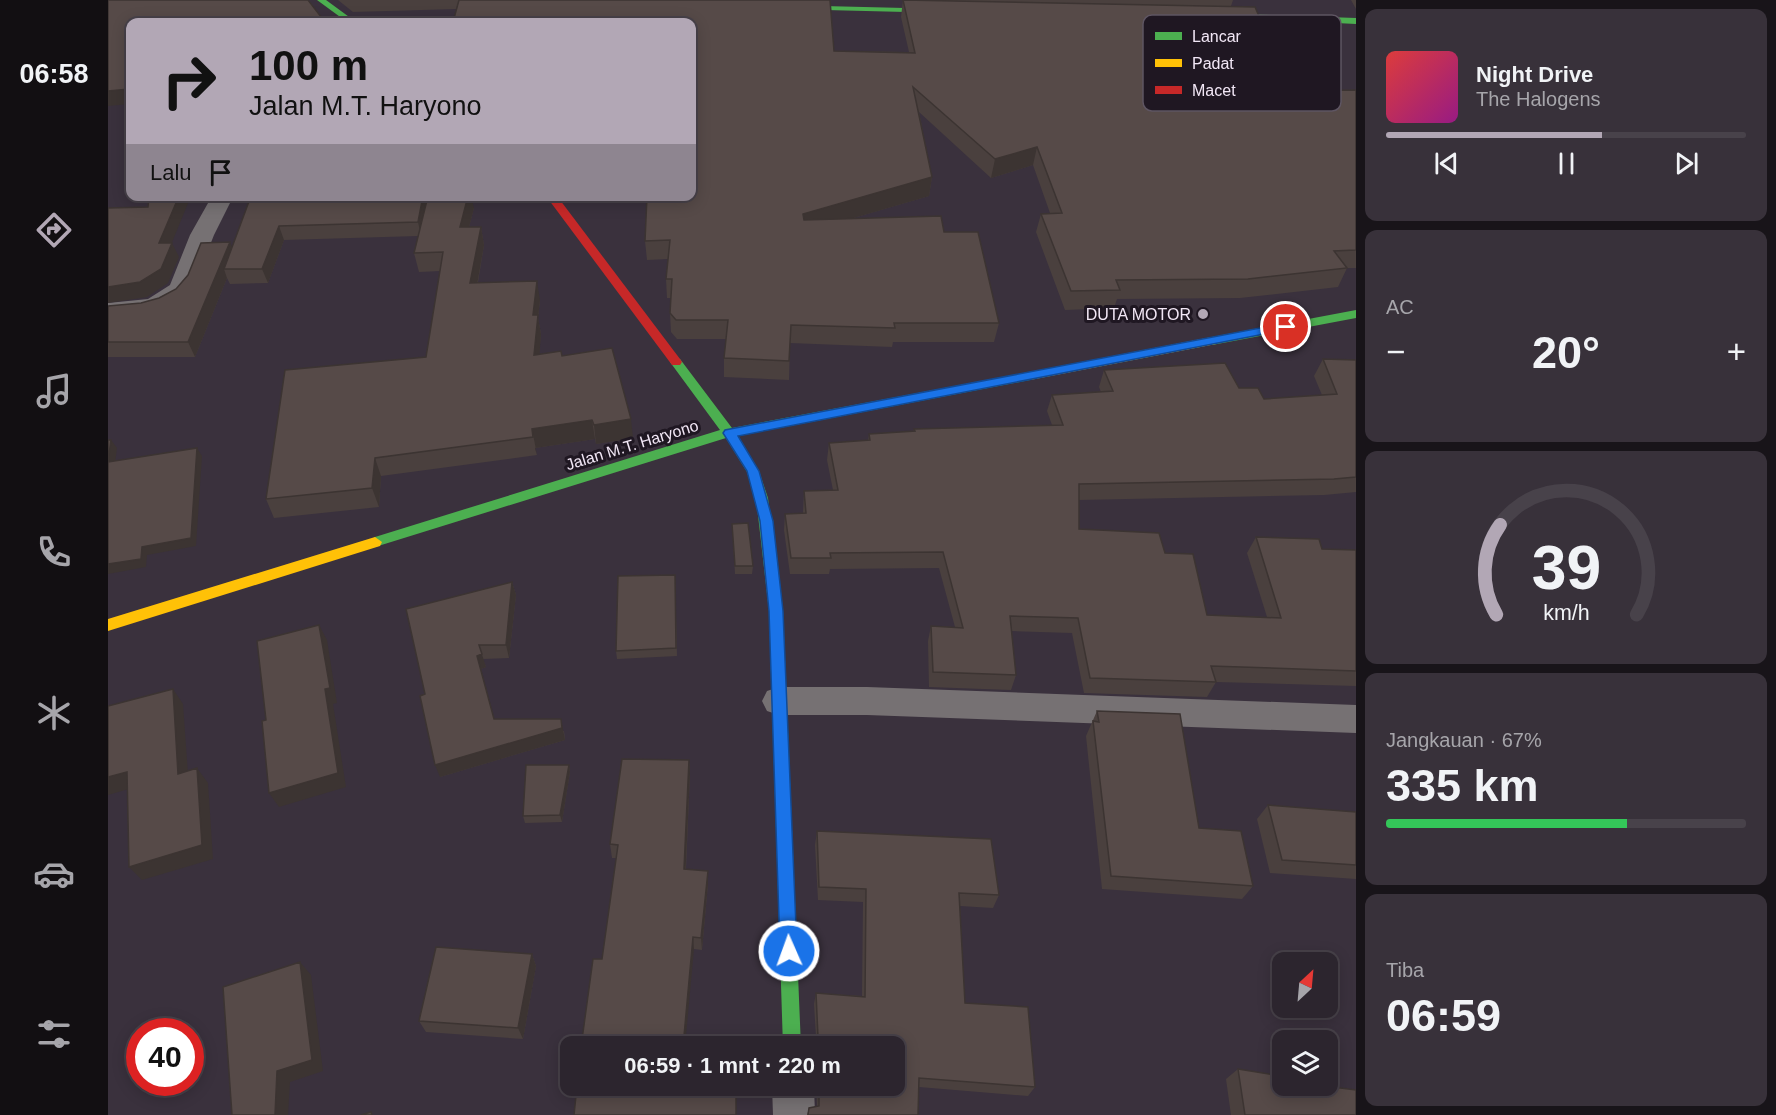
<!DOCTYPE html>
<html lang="id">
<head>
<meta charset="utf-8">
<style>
	body { margin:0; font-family:Helvetica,sans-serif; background:#38313a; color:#f1f3f6; height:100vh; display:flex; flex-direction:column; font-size:22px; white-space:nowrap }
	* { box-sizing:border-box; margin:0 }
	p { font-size:20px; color:#a6a5aa }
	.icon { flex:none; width:33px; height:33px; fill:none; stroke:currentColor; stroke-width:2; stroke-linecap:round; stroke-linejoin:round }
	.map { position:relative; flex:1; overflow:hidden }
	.panel { display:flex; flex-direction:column; gap:9px; padding:9px; background:#181419; width:420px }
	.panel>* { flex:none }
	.guide { position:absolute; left:18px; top:18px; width:570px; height:183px; border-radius:12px; box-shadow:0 3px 15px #0003,0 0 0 2px #48424a; background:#b2a7b5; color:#111; overflow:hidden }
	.needle { width:39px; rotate:26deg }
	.controls { position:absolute; left:1164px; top:952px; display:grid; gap:12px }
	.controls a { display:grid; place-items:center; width:66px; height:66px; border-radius:12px; background:#2c252e; box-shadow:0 3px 15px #0003,0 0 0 2px #48424a; font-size:30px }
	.speed { position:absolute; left:18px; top:1018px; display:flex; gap:12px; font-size:30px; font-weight:700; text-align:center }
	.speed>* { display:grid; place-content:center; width:78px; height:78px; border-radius:50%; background:#2c252e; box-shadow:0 3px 15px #0003,0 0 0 2px #48424a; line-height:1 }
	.speed .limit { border:9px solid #d22; background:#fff; color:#111 }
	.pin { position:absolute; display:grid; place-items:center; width:51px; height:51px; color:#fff; margin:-26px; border:3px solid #fff; border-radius:50%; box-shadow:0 2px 6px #0007 }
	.me { position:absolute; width:66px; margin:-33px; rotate:358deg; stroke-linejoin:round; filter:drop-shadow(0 0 4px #0008) }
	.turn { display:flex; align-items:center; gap:21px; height:126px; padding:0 24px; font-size:27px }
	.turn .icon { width:78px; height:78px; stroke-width:2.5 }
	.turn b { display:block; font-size:42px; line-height:51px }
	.then { display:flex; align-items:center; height:57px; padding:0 24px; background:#0003; gap:12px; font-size:22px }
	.big { font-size:45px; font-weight:800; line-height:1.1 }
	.panel .widget { flex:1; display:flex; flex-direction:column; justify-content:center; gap:9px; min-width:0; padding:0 21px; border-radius:12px; background:#38313a }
	.panel .dial { align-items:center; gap:0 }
	.dial svg { height:156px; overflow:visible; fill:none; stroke:#48424a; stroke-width:7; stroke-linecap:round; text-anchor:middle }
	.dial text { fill:#f1f3f6; stroke:none }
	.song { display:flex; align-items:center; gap:18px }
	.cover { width:72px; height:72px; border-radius:9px; background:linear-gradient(135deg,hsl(0 70% 55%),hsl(310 70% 35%)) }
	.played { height:6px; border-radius:3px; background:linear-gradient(90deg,#b2a7b5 60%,#48424a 60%) }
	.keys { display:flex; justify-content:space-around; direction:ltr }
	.heat { display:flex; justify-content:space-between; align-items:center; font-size:33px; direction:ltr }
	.charge { height:9px; border-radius:4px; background:linear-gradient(90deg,#34c759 67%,#48424a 0) }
	.trip { position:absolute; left:452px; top:1036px; width:345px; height:60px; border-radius:12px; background:#2c252e; box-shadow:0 3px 15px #0003,0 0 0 2px #48424a; font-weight:800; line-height:60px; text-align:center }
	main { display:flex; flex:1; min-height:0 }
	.tabs { display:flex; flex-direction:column; width:108px; justify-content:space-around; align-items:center; background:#120f12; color:#a6a5aa }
	.tabs .icon { width:42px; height:42px }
	.tabs .current { color:#b2a7b5 }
	.tabs b { font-size:27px; color:#f1f3f6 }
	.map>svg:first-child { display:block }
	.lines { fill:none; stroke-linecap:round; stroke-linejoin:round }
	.path { stroke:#736c71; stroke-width:2; stroke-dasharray:1 3; stroke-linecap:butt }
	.street { fill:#767173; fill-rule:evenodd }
	.fast { fill:#4caf50; fill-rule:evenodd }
	.slow { fill:#ffc107; fill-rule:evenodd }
	.jam { fill:#c62828; fill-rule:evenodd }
	.wall { fill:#4a403e }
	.shaded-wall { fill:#3c3432 }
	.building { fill:#564a48; stroke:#3c3432; stroke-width:1.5 }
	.route { fill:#1a73e8; stroke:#114b97; stroke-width:1.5 }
	.poi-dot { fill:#b2a7b5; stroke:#1f1722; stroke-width:2 }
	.labels { text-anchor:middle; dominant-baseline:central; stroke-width:6; stroke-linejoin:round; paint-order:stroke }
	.poi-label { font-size:16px; fill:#f2e7f6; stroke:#1f1722; text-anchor:end }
	.street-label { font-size:16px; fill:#f2e7f6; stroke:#1f1722 }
	.key { fill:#1f1722; stroke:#5e5562; stroke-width:1.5 }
	.key-label { font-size:16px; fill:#f2e7f6 }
</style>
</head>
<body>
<main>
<nav class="tabs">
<b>06:58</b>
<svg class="icon current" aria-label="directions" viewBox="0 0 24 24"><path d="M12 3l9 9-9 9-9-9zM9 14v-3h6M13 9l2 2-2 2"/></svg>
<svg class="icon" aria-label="music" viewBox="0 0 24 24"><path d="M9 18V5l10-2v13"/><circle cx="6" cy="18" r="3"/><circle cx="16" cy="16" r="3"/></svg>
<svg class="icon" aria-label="phone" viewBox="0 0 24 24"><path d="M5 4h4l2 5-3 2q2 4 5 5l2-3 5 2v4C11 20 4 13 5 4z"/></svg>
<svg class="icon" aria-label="climate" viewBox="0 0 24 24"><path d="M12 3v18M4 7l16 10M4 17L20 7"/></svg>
<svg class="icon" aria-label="car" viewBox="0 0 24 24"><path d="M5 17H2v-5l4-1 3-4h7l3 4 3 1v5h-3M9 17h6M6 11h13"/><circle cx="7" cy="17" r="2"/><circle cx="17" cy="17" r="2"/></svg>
<svg class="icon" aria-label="filters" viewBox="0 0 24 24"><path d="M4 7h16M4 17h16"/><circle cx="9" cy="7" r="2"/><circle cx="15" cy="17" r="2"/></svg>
</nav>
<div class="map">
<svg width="1248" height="1115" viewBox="0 0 1248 1115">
	<rect width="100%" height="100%" fill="#3a313d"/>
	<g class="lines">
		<path class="path" d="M359,197L376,196"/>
		<path class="street" d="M104,196H120L123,201L106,235L85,288L74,301L57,310L40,315L0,319V303L40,299L62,285L82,235Z
			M671,687H759L1248,705V733L759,715H671L659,711L654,701L659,691Z
			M664,1086H706L707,1115H665Z"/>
		<path class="fast" d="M209,0H218L248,22H239Z
			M674,5L838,9L842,11L838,13L677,9L673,7Z
			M1103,13L1248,18V24L1106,17L1102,15Z
			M1248,310V318L1104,345L1098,341L1104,337Z
			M568,358L572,359L624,428L922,372L928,376L922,380L629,436L651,471L660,498L675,611L693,1047H675L661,611L648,498L639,472L618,438L267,547L260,542L267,537L612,430L562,362Z"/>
		<path class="slow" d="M1104,337L1108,338V344L922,380L916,376L922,372Z
			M267,537L274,542L272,546L0,631V619Z"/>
		<path class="jam" d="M438,196H449L572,359L574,362L572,365H564Z"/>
	</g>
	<path class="wall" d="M230,0H722L726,51L801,52L793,17L795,0H777H1125L1123,6L1191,91L1248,90V268H1239L1230,287L1132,298L1009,299L1006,308L957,310L928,232L933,214L942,213L925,165L883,178L811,112L824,177L821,196L742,219L836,232L891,323L886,342H785L784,347L682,343L681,380L616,377V358L618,339H569L563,332L562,313L563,298H559L558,279L560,259L539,260L537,241L584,22L348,9L245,12Z
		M1243,0H1248V9Z
		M143,196L366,208L361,227H373L376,245L370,282L432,300L430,318L433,334L431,355L454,356L525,438L488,444L487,439L427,448L429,455L273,476L271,507L166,518L158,499L318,357L332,271L311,272L306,253L310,236L176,240L160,283L122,284L119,278L87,357H0V306L33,303L51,298L68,289L124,247Z
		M1215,359L1248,360V492L1216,495L971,500V529L1057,553L1099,615L1159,617L1139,553L1148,537L1214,549L1248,550V686L1108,682L1099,697L976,693L964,633L904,631L908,675L903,690L821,687L820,641L823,626L847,627L831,568L722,569L721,574H682L676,530L677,514L695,513L696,491L725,490L719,460L721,443L760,441L761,434L805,432L806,429L944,425L939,411L944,395L993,392L991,387L996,370L1131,388L1156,399L1214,395L1206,376Z
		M624,524L645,566L644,574H627Z
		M567,575L569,656L509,659L508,651Z
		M404,582L408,595L401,658L375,659L378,667L373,669L386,719L456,731L457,740L332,777L317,694Z
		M989,711L1091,828L1145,886L1134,899L994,889L978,736Z
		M581,760L582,774L578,869L600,871V884L594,950L586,949L494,959L508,858H504L502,844Z
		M461,765L462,772L454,822L417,823L415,816Z
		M1160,805L1248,812V879L1162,873L1149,819Z
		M709,831L891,895L885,908L852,906L857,1003L927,1087L920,1096L811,1087L810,1115H699L701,1108L709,1107L708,1086H786V1047H699L700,1039L708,1037L706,1004L708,993L754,996L755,902L710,900L707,845Z
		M424,954L428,966L415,1039L318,1032L311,1021Z
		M1130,1069L1174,1086L1248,1115H1123L1118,1079Z"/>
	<path class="shaded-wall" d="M22,89V104L0,106V91Z
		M929,147L925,165L883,178L887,159Z
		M824,177L821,196L694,233L695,214Z
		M71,196H83L58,257L51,243Z
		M315,196H321L313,236L310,222Z
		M360,196H363L366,208L356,246L352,227Z
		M171,226L176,240L160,283L154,269Z
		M373,227L376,245L366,302L362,283Z
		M122,242L128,257L116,269L119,278L87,357L80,342Z
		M64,243L71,257L60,283L39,297L0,303V287Z
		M429,281L432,300L430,318L433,334L430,374L426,355L425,315Z
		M523,419L525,438L488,444L486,425Z
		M484,420L487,439L427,448L429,455L424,429Z
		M3,440L9,448L6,471L0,462Z
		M89,448L94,456L88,546L39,555L38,567L0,574V564L34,547Z
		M267,458L273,476L271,507L264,488Z
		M404,582L408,595L401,658L398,645Z
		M211,625L219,640L229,703L225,704L238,787L171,807L161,793L217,689Z
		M371,645L378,667L373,669L390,732L369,656Z
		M65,689L75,704L81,788L70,774Z
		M453,719L457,740L332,777L327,765Z
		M581,760L582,774L577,882L576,869Z
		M461,765L462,772L454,822L452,815Z
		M89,768L100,783L105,859L34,880L21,867Z
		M19,772L31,786L0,795V777Z
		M600,871V884L594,950L593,938Z
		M585,937L586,949L577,1047H575Z
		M424,954L428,966L415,1039L410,1028Z
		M192,962L203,975L215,1071L182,1082L180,1115H167L169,1071Z"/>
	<path class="building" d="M0,0H200L217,22H22V89L0,91Z
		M351,0H722L726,51L807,53L795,0L1147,7L1176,74H1182L1191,91L1248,90V250L1226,251L1239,268L1140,279L1008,280L1012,290L963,291L933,214L954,213L929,147L887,159L805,87L824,177L695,214L696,220L833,216L836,232H870L891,323H786L787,328L683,325L681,361L616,358L620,320H568L562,313L564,279H558L562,240L537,241L539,196H584V22H345Z
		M41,196H71L51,243H64L53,269L32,282L0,287V208L40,207Z
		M143,196H315L310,222L171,226L154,269H116Z
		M320,196H360L352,227H373L362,283L429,281L425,315H430L426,355L453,351L454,356L504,348L523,419L486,425L484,420L424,429L425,437L267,458L264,488L158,499L177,370L318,357L335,252L306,253Z
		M122,242L80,342H0V306L33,303L51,298L68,289L80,275L93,243Z
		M1215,359L1248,360V477L1226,479L971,484V529L1051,533L1057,553L1085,554L1099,615L1173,618L1148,537L1211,539L1214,549L1248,550V671L1103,666L1108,682L982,678L970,618L902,616L908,675L825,672L823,626L855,628L835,552L722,553L723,558H683L677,514L698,513L696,491L730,490L721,443L762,440L761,434L807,431L806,429L955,425L944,395L1005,391L996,370L1117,363L1131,388H1150L1156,399L1229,394Z
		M0,440H3L0,462L89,448L83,538L34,547L33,559L0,564Z
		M640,523L645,566H627L624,524Z
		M567,575L568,648L508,651L510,576Z
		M404,582L398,645H371L374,654L369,656L386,719H453L454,728L327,765L312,696L317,694L298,609Z
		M211,625L222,688L217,689L230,773L161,793L154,721L158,720L149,641Z
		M65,689L70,774L89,768L94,845L21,867L19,772L0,777V706Z
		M989,711L1072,714L1091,828L1133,831L1145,886L1003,876L985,721L991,722Z
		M514,759L581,760L576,869L600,871L593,938L585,937L575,1047H473L485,959H494L510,845L502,844Z
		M418,765H461L452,815L415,816Z
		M1160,805L1248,812V865L1174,860Z
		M709,831L883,839L891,895L851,893L857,1003L920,1007L927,1087L811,1078L810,1115H700L701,1108L711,1106V1086H786V1047H700V1039L710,1037L708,993L757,997L758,889L711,887Z
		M328,947L424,954L410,1028L311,1021Z
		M192,962L204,1060L169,1071L167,1115H124L115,987Z
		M1130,1069L1174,1076V1086H1217L1248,1090V1115H1137Z
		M469,1086H628V1115H466Z
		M263,1112L264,1115H253Z"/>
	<path class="route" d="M1178,323L1182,324V329L630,436L651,471L665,521L675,611L689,951L687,957L681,960L675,957L672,951L661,611L652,521L639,471L615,433L617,430Z"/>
	<circle class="poi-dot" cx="1095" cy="314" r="6"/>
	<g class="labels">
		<g class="poi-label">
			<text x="1083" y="314">DUTA MOTOR</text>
		</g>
		<g class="street-label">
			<text transform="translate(524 445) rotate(-17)">Jalan M.T. Haryono</text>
		</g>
	</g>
	<rect x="1035" y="15" width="198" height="96" rx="9" class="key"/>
	<rect x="1047" y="32" width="27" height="8" fill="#4caf50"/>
	<rect x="1047" y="59" width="27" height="8" fill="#ffc107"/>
	<rect x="1047" y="86" width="27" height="8" fill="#c62828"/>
	<g class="key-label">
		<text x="1084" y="42">Lancar</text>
		<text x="1084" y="69">Padat</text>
		<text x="1084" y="96">Macet</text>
	</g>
</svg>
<div class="controls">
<a><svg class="needle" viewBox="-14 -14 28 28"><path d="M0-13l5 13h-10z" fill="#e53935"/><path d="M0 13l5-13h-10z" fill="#a6a5aa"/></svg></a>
<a><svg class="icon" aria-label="layers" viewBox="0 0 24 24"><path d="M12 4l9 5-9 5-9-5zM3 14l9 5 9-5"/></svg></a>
</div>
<div class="speed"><div class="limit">40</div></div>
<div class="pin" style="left:1178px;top:327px;background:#d93025"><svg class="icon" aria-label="arrive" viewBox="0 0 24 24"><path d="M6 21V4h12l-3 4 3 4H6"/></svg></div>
<svg class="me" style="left:681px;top:951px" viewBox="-20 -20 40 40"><circle r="17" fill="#1a73e8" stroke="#fff" stroke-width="3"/><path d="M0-11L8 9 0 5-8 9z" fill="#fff"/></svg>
<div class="trip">06:59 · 1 mnt · 220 m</div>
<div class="guide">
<div class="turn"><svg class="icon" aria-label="right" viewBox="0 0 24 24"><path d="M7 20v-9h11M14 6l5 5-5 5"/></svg><div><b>100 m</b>Jalan M.T. Haryono</div></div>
<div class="then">Lalu<svg class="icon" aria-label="arrive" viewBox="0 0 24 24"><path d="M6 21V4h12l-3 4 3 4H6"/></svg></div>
</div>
</div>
<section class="panel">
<div class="widget">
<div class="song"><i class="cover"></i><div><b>Night Drive</b><p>The Halogens</p></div></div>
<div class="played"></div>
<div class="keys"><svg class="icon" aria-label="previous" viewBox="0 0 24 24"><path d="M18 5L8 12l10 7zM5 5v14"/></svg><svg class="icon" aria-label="pause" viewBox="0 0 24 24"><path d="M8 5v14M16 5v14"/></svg><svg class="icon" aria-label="next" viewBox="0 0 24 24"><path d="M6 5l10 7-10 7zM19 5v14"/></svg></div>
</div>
<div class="widget"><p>AC</p>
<div class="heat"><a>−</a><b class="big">20°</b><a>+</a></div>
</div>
<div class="widget dial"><svg viewBox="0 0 100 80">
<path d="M14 69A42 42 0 1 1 86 69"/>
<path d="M14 69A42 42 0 0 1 16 23" stroke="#b2a7b5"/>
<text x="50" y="56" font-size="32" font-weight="700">39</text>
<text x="50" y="72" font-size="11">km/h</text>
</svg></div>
<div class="widget"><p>Jangkauan · 67%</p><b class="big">335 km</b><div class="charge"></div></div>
<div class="widget"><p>Tiba</p><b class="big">06:59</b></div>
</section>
</main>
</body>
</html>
